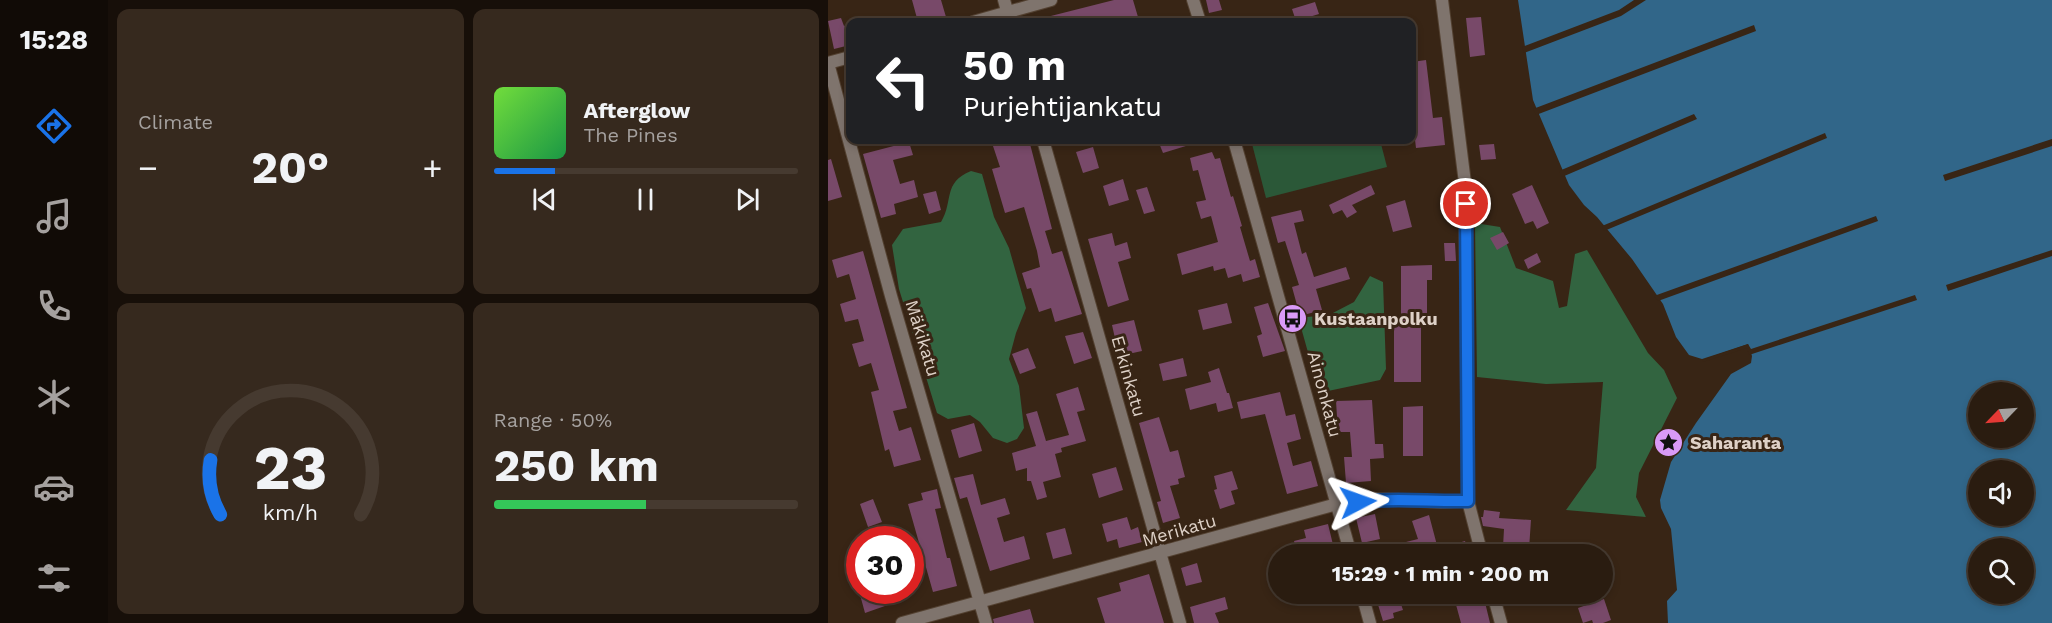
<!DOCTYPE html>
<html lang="en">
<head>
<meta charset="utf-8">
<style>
	body { margin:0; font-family:"Work Sans",sans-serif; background:#36291e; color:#f1f3f6; height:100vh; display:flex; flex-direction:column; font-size:22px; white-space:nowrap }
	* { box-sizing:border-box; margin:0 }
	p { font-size:20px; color:#a5a19f }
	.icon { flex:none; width:33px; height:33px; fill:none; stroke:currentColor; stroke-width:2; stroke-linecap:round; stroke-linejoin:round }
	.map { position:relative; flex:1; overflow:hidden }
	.drawer { display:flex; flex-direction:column; gap:9px; padding:9px; background:#170f09; width:720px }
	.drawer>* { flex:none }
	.top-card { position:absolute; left:18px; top:18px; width:570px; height:126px; border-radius:12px; box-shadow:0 3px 9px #0003,0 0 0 2px #463a30; background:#202124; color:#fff; overflow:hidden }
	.needle { width:39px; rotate:245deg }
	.controls { position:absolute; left:1140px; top:382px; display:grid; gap:12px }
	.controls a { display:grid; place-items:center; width:66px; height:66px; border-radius:50%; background:#2a1c10; box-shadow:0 3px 9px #0003,0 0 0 2px #463a30; font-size:30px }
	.speed { position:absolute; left:18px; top:526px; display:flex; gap:12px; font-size:30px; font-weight:700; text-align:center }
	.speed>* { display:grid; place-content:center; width:78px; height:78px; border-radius:50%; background:#2a1c10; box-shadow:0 3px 9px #0003,0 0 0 2px #463a30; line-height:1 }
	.speed .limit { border:9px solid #d22; background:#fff; color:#111 }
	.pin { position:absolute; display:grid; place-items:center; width:51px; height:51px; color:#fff; margin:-26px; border:3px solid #fff; border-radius:50%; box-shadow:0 2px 6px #0007 }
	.me { position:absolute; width:66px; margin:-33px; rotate:86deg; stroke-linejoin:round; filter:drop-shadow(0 0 4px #0008) }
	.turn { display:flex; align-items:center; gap:21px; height:126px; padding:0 18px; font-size:27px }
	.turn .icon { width:78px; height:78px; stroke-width:2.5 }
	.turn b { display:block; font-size:42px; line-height:51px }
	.big { font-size:45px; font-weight:700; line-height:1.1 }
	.drawer .card { flex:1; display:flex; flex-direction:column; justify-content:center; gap:9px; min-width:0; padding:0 21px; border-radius:12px; background:#36291e }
	.drawer .dial { align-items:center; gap:0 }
	.dial svg { height:156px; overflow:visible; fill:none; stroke:#463a30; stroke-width:7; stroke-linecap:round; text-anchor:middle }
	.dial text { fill:#f1f3f6; stroke:none }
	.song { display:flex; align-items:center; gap:18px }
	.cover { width:72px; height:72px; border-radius:9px; background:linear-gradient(135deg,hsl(100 70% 55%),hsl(140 70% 35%)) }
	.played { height:6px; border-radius:3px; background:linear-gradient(90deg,#1a73e8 20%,#463a30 20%) }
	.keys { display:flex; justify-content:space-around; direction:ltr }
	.heat { display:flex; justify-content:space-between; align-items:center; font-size:33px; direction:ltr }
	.charge { height:9px; border-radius:4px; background:linear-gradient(90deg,#34c759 50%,#463a30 0) }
	.drawer .tiles { flex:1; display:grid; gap:9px; grid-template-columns:repeat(2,1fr) }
	.trip { position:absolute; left:440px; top:544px; width:345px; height:60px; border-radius:30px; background:#2a1c10; box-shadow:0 3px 9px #0003,0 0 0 2px #463a30; font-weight:700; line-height:60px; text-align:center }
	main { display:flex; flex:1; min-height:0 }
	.dock { display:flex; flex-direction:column; width:108px; justify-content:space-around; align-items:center; background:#110b06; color:#a5a19f }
	.dock .icon { width:42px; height:42px }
	.dock .selected { color:#1a73e8 }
	.dock b { font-size:27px; color:#f1f3f6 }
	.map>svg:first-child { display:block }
	.green { fill:#2b5838 }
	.forest { fill:#326440 }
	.water { fill:#316689; fill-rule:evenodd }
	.pier { fill:#382515 }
	.building { fill:#784969 }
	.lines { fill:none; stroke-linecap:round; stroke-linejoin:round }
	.minor-casing { stroke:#534131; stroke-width:14 }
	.minor { stroke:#7f746d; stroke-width:12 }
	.route-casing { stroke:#114b97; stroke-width:15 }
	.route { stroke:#1a73e8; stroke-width:10 }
	.labels { text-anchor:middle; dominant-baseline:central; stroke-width:6; stroke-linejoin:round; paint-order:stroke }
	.poi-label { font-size:18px; font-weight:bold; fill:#ded1c7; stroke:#382515; text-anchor:start }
	.street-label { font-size:18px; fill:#ded1c7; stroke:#382515 }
</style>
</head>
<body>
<main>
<nav class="dock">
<b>15:28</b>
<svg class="icon selected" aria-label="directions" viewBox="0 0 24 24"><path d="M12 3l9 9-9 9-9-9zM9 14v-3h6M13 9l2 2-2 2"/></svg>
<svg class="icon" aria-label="music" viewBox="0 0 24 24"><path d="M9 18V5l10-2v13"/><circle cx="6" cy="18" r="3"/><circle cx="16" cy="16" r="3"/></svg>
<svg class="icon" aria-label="phone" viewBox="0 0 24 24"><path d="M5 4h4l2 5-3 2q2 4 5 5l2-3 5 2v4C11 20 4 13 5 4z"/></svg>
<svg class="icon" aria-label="climate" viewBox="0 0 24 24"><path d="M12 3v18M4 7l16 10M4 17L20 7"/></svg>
<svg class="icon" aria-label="car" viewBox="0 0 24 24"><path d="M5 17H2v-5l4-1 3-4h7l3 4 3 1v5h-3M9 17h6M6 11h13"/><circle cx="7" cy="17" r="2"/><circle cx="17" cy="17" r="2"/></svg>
<svg class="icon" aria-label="filters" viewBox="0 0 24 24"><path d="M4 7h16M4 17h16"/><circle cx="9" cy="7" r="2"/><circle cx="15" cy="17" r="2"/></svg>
</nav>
<section class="drawer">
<div class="tiles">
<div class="card"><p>Climate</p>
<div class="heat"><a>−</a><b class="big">20°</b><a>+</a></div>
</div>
<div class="card">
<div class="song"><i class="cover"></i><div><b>Afterglow</b><p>The Pines</p></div></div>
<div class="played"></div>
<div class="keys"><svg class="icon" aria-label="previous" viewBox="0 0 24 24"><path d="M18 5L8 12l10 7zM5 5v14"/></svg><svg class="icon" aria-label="pause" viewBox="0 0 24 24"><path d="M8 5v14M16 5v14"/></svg><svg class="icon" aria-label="next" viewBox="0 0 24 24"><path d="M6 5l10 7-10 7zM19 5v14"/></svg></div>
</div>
<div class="card dial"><svg viewBox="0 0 100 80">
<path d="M14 69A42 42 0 1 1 86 69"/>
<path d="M14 69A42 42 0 0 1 9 41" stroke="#1a73e8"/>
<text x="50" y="56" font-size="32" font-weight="700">23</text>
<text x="50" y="72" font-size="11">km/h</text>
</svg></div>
<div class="card"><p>Range · 50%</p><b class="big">250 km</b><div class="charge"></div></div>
</div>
</section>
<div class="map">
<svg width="1224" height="623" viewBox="0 0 1224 623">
	<rect width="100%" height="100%" fill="#382515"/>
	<path class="green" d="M423,140H552L559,167L438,198Z"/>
	<path class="forest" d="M143,171L154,174L166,217L181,248L198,308L188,333L181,359L191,386L196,428L189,439L179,443L165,438L152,422L142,415L120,419L109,413L71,289L64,245L75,229L113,222C126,201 114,183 143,171Z
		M647,223L672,227L688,268L725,281L731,308L739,306L747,254L759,250L820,353L836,370L849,398L811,473L808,497L818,517L738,510L768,468L775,382L718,384L649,377Z
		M542,276L555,282L558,369L552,380L500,391L490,388L474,331L479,317L501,315L526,302Z"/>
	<path class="water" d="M690,0H1224V623H840L839,601L849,590L843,529L833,508L832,500L843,462L868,423L903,374L923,363L924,356L920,344L874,359L861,355L848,337L835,304L804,259L769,217L756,205L741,185L705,100ZM1150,393H1196V438H1150ZM1150,471H1196V516H1150ZM1150,549H1196V594H1150Z"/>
	<path class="pier" d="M806,0H818L793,16L696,53L694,47L791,10Z
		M926,25L928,31L708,115L705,109Z
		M866,114L869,119L734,177L731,171Z
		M997,133L999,138L776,231L775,229L774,226Z
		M1224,139V146L1117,181L1115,175Z
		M1048,216L1050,221L830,301L826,296Z
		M1224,250V256L1120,291L1118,285Z
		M1087,295L1089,300L921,355L919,348L875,362L874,360L920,344L923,349Z"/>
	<path class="building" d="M84,0H113L118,17L90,22Z
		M286,0H305L310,17L300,20L301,22H212L211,19Z
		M378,0H391L394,10L381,13Z
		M487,2L491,14L468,21L464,9Z
		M653,17L657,55L642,57L638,18Z
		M13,18L16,26L19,25L22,45L6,49L0,21Z
		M598,60L605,118L614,117L617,145L588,148L584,115V62Z
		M163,140H201L224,229L217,231L224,254L234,251L254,314L227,322L223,308L211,312L203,288L199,289L194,273L212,267L209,251L196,207L177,213L164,169L172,167Z
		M342,140H370L371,142L335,153L331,143Z
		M81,142L85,155L65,160L72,184L86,180L90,197L66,204L68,214L53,218L35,154Z
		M666,144L668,159L653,160L651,145Z
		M265,147L271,168L255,173L248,152Z
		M384,152L387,159L392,158L403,197L405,196L414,226L412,227L422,261L427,259L432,277L415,282L413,274L400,278L397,268L386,271L385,266L354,275L349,254L390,242L383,216L373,219L368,202L378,200L370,170L365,171L362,158Z
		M3,159L14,197L0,201V160Z
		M295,179L301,200L281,206L275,186Z
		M543,185L547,194L524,205L529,212L519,218L514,210L505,214L501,205Z
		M704,185L721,223L709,229L705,221L697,224L684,194Z
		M319,187L327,211L316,214L308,190Z
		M108,191L113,210L101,214L95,194Z
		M577,200L584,227L565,232L558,206Z
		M473,210L476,221L466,223L474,254L478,252L486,277L518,267L522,279L488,289L494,310L472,316L464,287L471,285L457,241L450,243L443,217Z
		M675,232L681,243L669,250L662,238Z
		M284,233L287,246L299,242L303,258L290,262L301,300L280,307L260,239Z
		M616,243H627L628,261H617Z
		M35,251L79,408L65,411L71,431L83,427L93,460L66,467L61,449L57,451L43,392L51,390L43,363L31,367L24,344L36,341L30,319L17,322L12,304L28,299L21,274L9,278L4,260Z
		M709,253L713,262L700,269L696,260Z
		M604,265V280H599V325H593V382H566V323H573V266Z
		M399,303L404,323L375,330L370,310Z
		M440,303L457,351L435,357L429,336L434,334L426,307Z
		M306,320L314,351L291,356L284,325Z
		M255,332L264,358L246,364L237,336Z
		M200,348L208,368L192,374L184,354Z
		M355,358L359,376L335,381L331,364Z
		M391,368L399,393H401L405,408L390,412L388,403L362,410L357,389L383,382L380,372Z
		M250,387L257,410L249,412L258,441L233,448L234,452L227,454L233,477L215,482L219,497L209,500L203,481H199V468L188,471L184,453L208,446L198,414L209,411L218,441L241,435L228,394Z
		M452,392L458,416L467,414L473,439L459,443L465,466L483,461L490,486L459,494L437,414L413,419L409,402Z
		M544,400L547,444H555L556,458L542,459L543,481L518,483L516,457H524L522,432H510L508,401Z
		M595,406V456H575V407Z
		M331,417L342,452L350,450L357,477L350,479L351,484L342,486L352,518L335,523L329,502L333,501L311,423Z
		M146,423L154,451L131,458L123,430Z
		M288,467L295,490L271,498L264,474Z
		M404,471L410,489L403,491L407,504L392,509L386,490L389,489L386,476Z
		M145,474L153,505L177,498L182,514L169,518L176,542L196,536L202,559L162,571L139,497L132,499L126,478Z
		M109,489L113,508L107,509L119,558H122L129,586L105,592L80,504L95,500L93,493Z
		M45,499L54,522L40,527L32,504Z
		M656,510L672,512L671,518L703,520L701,549L675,547L676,529L655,526L653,517H655Z
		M547,514L552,539L534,543L528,518Z
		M601,515L610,549L594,554L593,549L573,555L570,544L590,539L584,521Z
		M299,517L303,530L310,527L314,542L291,548L289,539L279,542L274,524Z
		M500,524L507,553L500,555H470L466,541L478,538L476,530Z
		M237,528L244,554L225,559L218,533Z
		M637,541L641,555H622L620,546Z
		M369,563L374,582L358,586L353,568Z
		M321,574L336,623H277L269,598L293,591L291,583Z
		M31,591H71L74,600L37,613Z
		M561,594L564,600L571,598L575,610L565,613L566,618L555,621L548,598Z
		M655,594L662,623H633L627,601Z
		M397,597L400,609L387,613L391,623H366L362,607Z
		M776,599L783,620L775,623H765L764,620L755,623L750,608Z
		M202,609L206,623H166L165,619Z"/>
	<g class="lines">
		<defs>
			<path id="minor" d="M176,0L182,22
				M365,0L372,22
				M614,0L637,183L640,501L654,555
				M145,22L223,0
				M0,63L63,296L158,623
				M0,63L22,57
				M215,140L352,623
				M406,140L523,555
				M534,594L542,623
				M665,594L673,623
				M74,623L509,504L551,499L613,502L640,501"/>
		</defs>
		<use href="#minor" class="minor-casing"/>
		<use href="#minor" class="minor"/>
	</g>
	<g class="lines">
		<defs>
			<path id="route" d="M530,502C566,497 603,502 640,501L638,204"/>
		</defs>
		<use href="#route" class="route-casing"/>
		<use href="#route" class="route"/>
	</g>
	<defs>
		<symbol id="bus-disc" viewBox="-11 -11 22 22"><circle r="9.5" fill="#d99af7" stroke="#382515"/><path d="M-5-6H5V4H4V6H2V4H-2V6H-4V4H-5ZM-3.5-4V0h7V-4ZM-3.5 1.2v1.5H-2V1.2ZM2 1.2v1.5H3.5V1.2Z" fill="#111"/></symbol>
		<symbol id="sight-disc" viewBox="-11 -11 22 22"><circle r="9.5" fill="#d99af7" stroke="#382515"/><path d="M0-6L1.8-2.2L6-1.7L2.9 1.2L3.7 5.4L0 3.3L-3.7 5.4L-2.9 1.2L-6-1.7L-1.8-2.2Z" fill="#111"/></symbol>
	</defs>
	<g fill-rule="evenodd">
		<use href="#bus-disc" x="448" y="302" width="33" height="33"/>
		<use href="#sight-disc" x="824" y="426" width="33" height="33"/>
	</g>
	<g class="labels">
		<g class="poi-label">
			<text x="486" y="318">Kustaanpolku</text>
			<text x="862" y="442">Saharanta</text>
		</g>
		<g class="street-label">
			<text transform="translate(95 338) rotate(73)">Mäkikatu</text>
			<text transform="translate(301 376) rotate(74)">Erkinkatu</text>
			<text transform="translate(497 394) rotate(75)">Ainonkatu</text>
			<text transform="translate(351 530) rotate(-16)">Merikatu</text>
		</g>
	</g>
</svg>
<div class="controls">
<a><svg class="needle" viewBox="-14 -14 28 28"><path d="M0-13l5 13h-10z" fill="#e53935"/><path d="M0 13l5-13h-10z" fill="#a5a19f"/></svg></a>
<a><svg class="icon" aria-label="sound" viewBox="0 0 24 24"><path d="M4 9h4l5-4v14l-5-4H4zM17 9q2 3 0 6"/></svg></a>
<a><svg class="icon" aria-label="search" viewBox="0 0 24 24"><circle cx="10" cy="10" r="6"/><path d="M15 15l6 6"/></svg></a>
</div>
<div class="speed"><div class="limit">30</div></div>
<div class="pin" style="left:638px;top:204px;background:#d93025"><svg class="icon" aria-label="arrive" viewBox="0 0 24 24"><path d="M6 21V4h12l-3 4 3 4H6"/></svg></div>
<svg class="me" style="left:530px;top:502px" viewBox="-20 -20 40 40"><path d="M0-17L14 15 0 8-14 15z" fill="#1a73e8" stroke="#fff" stroke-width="4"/></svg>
<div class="trip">15:29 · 1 min · 200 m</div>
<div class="top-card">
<div class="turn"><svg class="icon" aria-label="left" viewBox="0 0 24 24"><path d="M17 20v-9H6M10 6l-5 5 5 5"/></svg><div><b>50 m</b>Purjehtijankatu</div></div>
</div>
</div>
</main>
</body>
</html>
